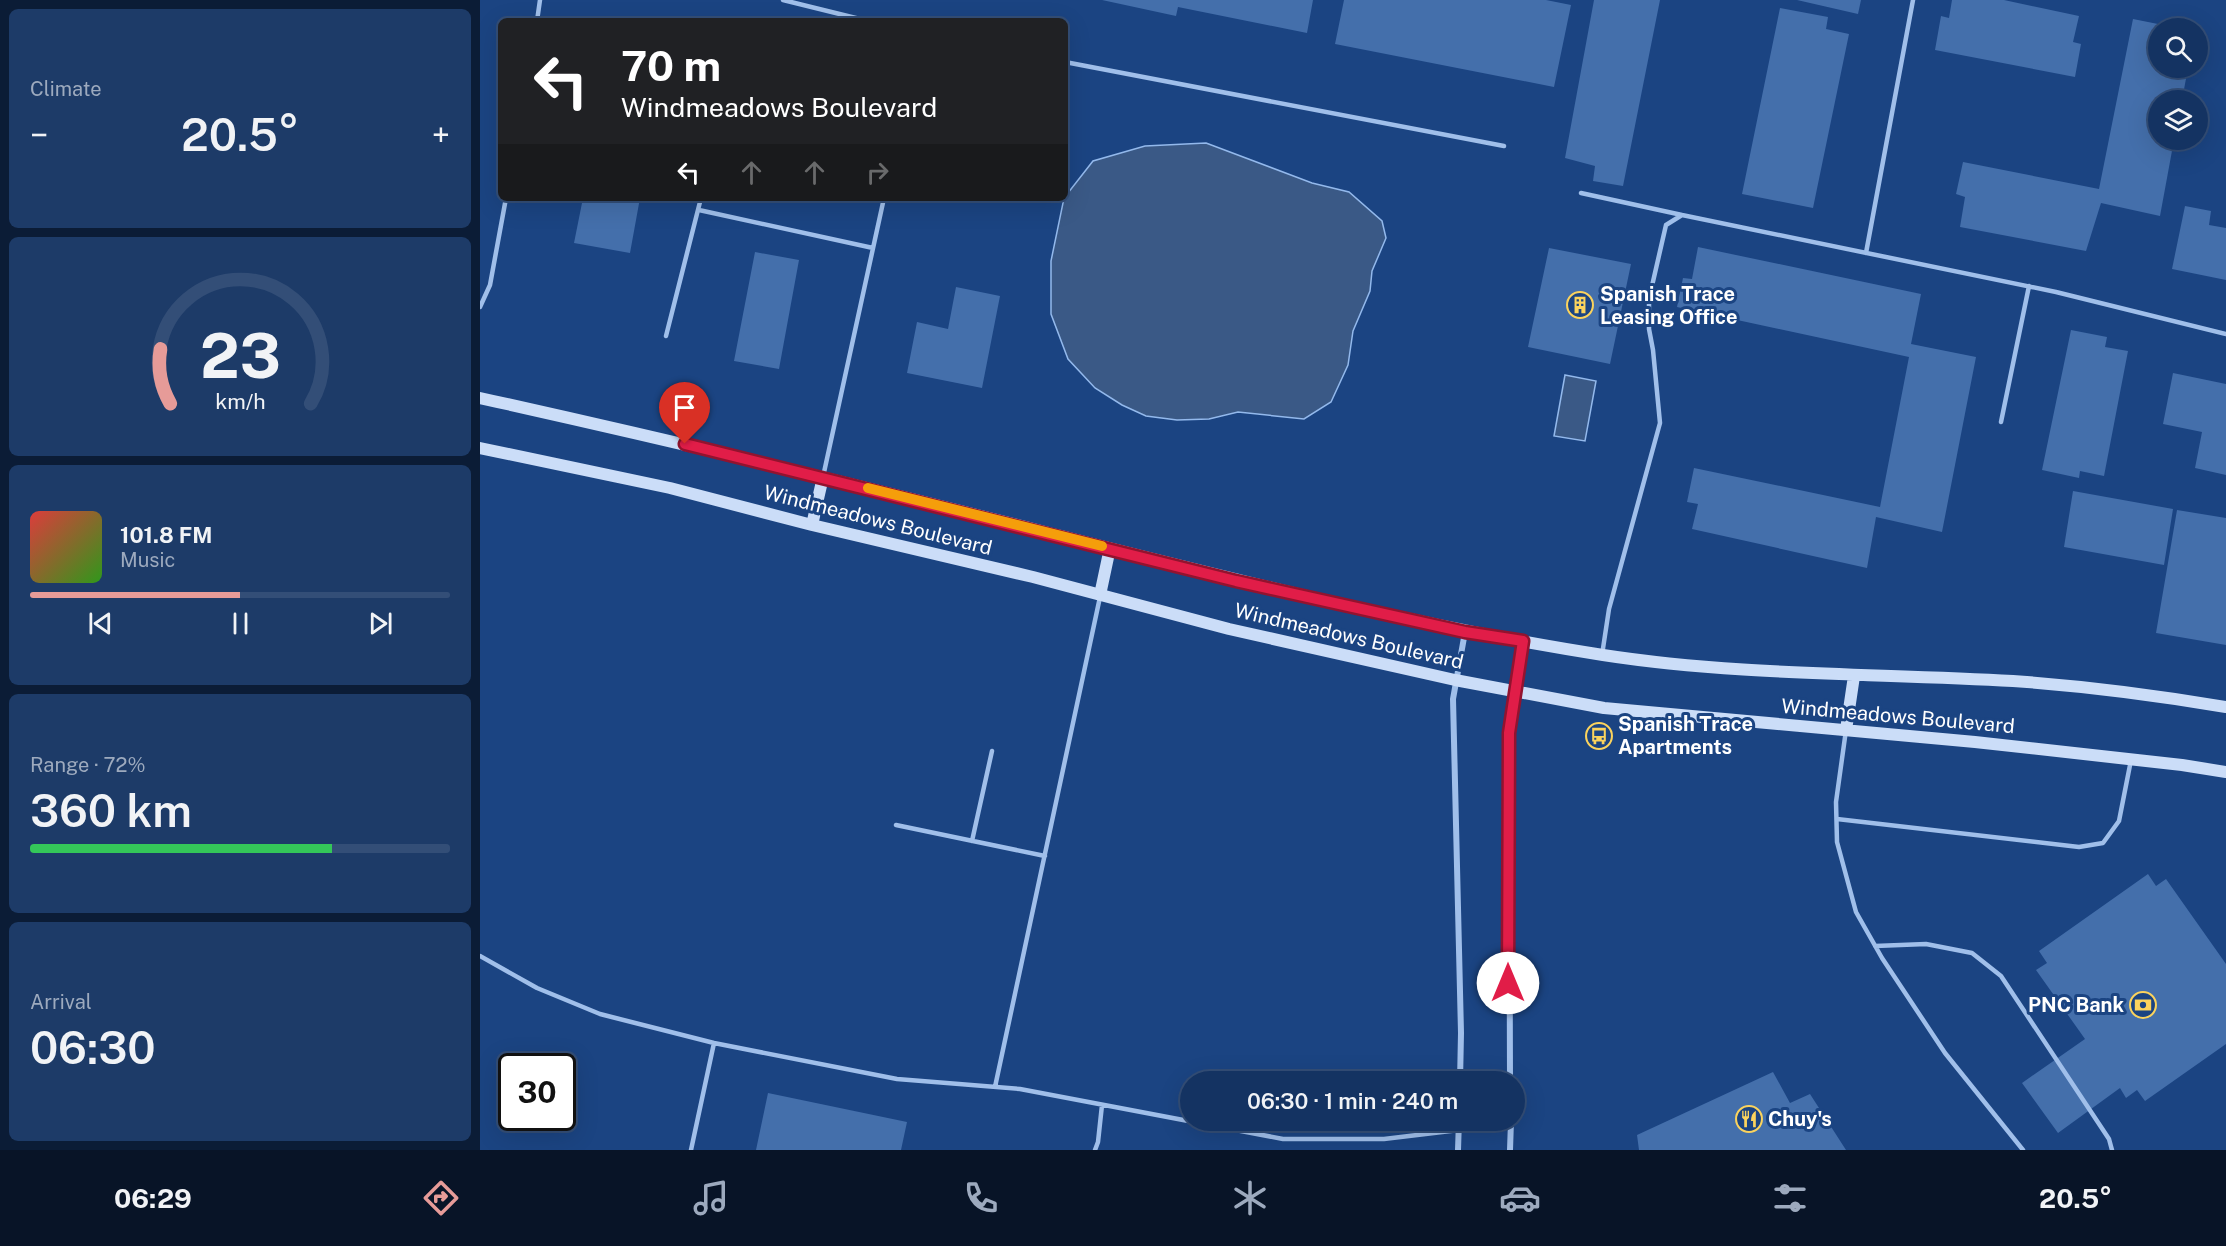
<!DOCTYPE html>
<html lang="en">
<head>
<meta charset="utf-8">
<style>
	body { margin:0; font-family:"Public Sans",sans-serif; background:#1d3b68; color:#f1f3f6; height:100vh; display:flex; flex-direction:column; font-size:22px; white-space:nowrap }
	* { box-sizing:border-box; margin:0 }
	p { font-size:20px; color:#9daabe }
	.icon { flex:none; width:33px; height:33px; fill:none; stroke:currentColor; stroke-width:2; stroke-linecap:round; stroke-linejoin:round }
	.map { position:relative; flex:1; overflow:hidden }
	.panel { display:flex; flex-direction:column; gap:9px; padding:9px; background:#0b1c36; width:480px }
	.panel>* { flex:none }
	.guide { position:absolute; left:18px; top:18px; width:570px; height:183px; border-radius:9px; box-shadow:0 6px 24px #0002,0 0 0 2px #334e77; background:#202124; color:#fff; overflow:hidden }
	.tools { position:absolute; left:1668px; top:18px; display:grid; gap:12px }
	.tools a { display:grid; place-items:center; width:60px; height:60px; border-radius:50%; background:#143362; box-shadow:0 6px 24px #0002,0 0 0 2px #334e77; font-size:30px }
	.speed { position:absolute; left:18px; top:1053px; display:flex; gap:12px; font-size:30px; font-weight:700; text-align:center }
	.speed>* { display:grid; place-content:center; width:78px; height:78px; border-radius:50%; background:#143362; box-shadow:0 6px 24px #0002,0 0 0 2px #334e77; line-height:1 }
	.speed .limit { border:3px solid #111; border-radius:9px; background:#fff; color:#111 }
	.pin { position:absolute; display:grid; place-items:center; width:51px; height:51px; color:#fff; margin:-62px -26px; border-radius:50% 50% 50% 0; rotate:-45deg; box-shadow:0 0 6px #0007 }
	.pin .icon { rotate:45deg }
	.me { position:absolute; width:66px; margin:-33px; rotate:0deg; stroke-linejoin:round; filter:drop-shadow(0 0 4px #0008) }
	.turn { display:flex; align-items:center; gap:21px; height:126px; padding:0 24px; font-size:27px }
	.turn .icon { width:78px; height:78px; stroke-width:2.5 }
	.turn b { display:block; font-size:42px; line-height:51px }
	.lanes { display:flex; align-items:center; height:57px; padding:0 24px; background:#0003; justify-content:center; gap:30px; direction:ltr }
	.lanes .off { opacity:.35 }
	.big { font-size:45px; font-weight:600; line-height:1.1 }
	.panel .tile { flex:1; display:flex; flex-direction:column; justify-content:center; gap:9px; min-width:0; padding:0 21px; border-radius:9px; background:#1d3b68 }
	.panel .dial { align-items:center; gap:0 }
	.dial svg { height:156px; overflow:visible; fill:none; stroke:#334e77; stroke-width:7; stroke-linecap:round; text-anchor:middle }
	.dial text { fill:#f1f3f6; stroke:none }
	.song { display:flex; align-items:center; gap:18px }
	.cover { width:72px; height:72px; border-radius:9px; background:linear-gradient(135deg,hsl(0 70% 55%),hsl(110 70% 35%)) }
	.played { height:6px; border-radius:3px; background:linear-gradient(90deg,#e69b98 50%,#334e77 50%) }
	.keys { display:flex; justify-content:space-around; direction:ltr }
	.heat { display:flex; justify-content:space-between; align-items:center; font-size:33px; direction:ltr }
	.charge { height:9px; border-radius:4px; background:linear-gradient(90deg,#34c759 72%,#334e77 0) }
	.trip { position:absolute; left:700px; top:1071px; width:345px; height:60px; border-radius:30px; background:#143362; box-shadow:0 6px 24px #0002,0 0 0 2px #334e77; font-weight:600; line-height:60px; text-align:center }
	.tabs { display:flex; height:96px; justify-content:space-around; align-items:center; background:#081427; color:#9daabe }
	.tabs .icon { width:42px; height:42px }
	.tabs .active { color:#e69b98 }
	.tabs b { font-size:27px; color:#f1f3f6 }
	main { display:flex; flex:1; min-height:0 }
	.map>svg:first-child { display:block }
	.water { fill:#3a5986; stroke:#93b9ec; stroke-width:1.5 }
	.building { fill:#446fab }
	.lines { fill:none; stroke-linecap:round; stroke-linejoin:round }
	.lane { stroke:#a0bfea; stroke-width:4.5 }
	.street { stroke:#a0bfea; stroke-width:6 }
	.secondary { stroke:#cbddf8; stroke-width:12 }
	.route-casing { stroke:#92132f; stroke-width:15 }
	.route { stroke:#e11d48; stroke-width:10 }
	.slow { stroke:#f59e0b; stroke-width:10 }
	.labels { text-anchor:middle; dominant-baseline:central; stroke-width:6; stroke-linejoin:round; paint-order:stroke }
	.poi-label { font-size:20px; font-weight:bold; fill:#fff; stroke:#1b4482; text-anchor:start }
	.street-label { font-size:20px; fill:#fff; stroke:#1b4482 }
</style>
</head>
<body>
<main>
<section class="panel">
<div class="tile"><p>Climate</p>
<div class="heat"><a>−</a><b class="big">20.5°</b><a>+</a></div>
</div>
<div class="tile dial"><svg viewBox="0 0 100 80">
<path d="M14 69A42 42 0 1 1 86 69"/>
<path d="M14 69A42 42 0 0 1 9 41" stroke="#e69b98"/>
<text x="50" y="56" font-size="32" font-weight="700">23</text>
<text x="50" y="72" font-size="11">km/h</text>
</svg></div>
<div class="tile">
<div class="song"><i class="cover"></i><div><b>101.8 FM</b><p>Music</p></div></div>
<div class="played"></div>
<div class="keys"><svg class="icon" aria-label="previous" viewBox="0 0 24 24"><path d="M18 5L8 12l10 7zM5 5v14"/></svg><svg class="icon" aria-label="pause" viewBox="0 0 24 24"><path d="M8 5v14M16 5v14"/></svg><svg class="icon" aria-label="next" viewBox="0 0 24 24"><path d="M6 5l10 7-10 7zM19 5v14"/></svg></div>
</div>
<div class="tile"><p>Range · 72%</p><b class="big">360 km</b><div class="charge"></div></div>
<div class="tile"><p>Arrival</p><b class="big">06:30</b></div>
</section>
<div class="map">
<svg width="1746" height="1150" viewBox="0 0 1746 1150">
	<rect width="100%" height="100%" fill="#1b4482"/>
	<path class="water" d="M726,143L832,183L869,192L902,221L906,238L892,271L890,291L873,331L868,365L851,402L824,419L758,412L729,419L697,420L666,416L642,405L615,388L588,359L571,314V261L584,198L613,161L665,146Z
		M1085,375L1116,381L1105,441L1074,436Z"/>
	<path class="building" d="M622,0H833L827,33L698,7L696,16Z
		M864,0H1066L1091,5L1074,87L855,44Z
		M1114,0H1180L1143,186L1113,181L1115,166L1085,158Z
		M1317,0H1381L1378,14Z
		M1472,0H1524L1599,16L1593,42L1601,44L1595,77L1455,50L1461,16L1469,18Z
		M1300,8L1348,17L1346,29L1369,34L1333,208L1262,194Z
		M1653,19L1683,25V28H1678V68H1708L1702,100H1678V140H1694L1680,216L1621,203L1606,251L1480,227L1485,197L1476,194L1483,162L1619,189Z
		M103,198H160L150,253L94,243Z
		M1705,206L1731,211L1729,225L1746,228V280L1692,269Z
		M1218,247L1441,294L1431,344L1496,357L1462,532L1396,517L1387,568L1212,529L1218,504L1207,502L1214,468L1400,507L1429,357L1197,307L1203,278L1212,279Z
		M1069,248L1151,264L1130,364L1048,347Z
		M275,252L319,260L299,369L254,361Z
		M476,287L520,296L502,388L427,373L437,322L468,329Z
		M1591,330L1627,337L1625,347L1648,351L1624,476L1600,471L1599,478L1562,470Z
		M1693,373L1746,384V475L1715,468L1722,432L1683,424Z
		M1593,491L1693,509L1684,565L1584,547Z
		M1697,510L1746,518V645L1676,633Z
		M1668,874L1676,886L1686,879L1746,964V1044L1665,1101L1657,1090L1646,1098L1640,1088L1578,1133L1542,1083L1605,1039L1556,970L1567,963L1559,951Z
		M1293,1072L1310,1103L1330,1094L1366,1150H1159L1157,1135Z
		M288,1093L427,1122L421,1150H276Z"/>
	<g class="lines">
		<path class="lane" d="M303,0L388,21
			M57,21L60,0
			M585,62L1024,146
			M1101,193L1202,215
			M219,210L393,248
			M1386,253L1433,0
			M0,307L10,285L26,198
			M186,336L221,198
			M1521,422L1549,286
			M343,477L404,198
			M1122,655L1129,609L1180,423L1173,350L1169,329V299L1186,225L1202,215L1576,292L1746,334
			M1366,730L1356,802L1357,842L1376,912L1402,958L1465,1053L1543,1150
			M1357,819L1599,847L1623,843L1639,821L1651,760
			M416,825L565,856
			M492,841L512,751
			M1395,946L1446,944L1492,953L1521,976L1629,1139L1632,1150
			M0,956L57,988L120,1014L234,1043L417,1079L540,1089L803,1139H904L979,1130
			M515,1087L620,597
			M211,1150L234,1043
			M615,1150L618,1142L622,1105"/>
		<path class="street" d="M980,1082L981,1033L973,699L985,632
			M1030,1082L1029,733L1043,641
			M979,1130L1031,1123
			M978,1150L979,1120
			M1030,1150L1031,1121"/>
		<path class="secondary" d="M0,398C189,440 377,485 565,532C750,578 935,626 1123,655C1259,676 1396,673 1533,681C1605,686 1675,695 1746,707
			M0,448L190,488L332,525L553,577L749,629L975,680L1124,708L1495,742L1702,765L1746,772
			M332,525L343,477
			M620,595L630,548
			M1366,730L1374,676"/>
	</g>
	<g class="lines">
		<defs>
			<path id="route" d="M205,444L756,581L985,632L1043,641L1029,733L1028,983"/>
		</defs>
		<use href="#route" class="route-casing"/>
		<use href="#route" class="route"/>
		<path class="slow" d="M388,488L622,546"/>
	</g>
	<defs>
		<symbol id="building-ring" viewBox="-11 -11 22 22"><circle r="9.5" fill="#1b4482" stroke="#fbd35d" stroke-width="1.5"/><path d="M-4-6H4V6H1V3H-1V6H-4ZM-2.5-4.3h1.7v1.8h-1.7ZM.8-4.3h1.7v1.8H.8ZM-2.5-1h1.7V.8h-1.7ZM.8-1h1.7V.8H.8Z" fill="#fbd35d"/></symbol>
		<symbol id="bus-ring" viewBox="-11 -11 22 22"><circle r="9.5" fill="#1b4482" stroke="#fbd35d" stroke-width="1.5"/><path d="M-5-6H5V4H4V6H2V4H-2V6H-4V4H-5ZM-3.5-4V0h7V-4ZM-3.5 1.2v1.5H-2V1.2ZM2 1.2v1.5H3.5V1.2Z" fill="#fbd35d"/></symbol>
		<symbol id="bank-ring" viewBox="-11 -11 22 22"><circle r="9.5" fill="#1b4482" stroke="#fbd35d" stroke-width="1.5"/><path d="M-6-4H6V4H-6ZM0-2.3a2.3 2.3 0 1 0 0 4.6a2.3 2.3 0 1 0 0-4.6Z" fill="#fbd35d"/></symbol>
		<symbol id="restaurant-ring" viewBox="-11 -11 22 22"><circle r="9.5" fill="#1b4482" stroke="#fbd35d" stroke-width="1.5"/><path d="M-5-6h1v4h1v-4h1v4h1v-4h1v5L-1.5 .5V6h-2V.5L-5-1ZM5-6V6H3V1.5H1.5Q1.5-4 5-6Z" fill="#fbd35d"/></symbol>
	</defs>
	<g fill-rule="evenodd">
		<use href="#building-ring" x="1085" y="290" width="30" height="30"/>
		<use href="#bus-ring" x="1104" y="721" width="30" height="30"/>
		<use href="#bank-ring" x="1648" y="990" width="30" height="30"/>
		<use href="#restaurant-ring" x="1254" y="1104" width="30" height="30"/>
	</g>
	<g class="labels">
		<g class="poi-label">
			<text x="1120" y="294">Spanish Trace<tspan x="1120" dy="23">Leasing Office</tspan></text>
			<text x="1138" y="724">Spanish Trace<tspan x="1138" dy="23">Apartments</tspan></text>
			<text x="1644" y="1005" text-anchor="end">PNC Bank</text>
			<text x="1288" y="1119">Chuy's</text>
		</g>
		<g class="street-label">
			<text transform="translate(398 520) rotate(14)">Windmeadows Boulevard</text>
			<text transform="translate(869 636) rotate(13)">Windmeadows Boulevard</text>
			<text transform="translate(1418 716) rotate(5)">Windmeadows Boulevard</text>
		</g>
	</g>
</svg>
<div class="tools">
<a><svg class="icon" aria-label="search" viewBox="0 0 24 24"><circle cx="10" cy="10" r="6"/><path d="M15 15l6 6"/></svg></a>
<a><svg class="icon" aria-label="layers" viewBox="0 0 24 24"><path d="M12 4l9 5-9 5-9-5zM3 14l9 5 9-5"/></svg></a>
</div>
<div class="speed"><div class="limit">30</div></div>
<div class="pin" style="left:205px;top:444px;background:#d93025"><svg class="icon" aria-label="arrive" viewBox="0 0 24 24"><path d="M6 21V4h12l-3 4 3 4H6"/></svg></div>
<svg class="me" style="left:1028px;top:983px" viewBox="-20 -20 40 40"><circle r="19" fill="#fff"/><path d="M0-13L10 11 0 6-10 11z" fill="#e11d48"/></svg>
<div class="trip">06:30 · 1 min · 240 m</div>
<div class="guide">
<div class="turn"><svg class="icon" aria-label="left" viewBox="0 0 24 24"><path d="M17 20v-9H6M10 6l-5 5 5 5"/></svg><div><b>70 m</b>Windmeadows Boulevard</div></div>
<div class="lanes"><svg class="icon" aria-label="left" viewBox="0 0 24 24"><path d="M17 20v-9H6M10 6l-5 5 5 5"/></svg><svg class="icon off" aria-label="ahead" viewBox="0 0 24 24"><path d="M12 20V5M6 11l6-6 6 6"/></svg><svg class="icon off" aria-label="ahead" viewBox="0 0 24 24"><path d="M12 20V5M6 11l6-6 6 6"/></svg><svg class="icon off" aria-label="right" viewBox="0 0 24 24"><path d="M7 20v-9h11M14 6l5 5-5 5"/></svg></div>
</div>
</div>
</main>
<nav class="tabs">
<b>06:29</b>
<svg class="icon active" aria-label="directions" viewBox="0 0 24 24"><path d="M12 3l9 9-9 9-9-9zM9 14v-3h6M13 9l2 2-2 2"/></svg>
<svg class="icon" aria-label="music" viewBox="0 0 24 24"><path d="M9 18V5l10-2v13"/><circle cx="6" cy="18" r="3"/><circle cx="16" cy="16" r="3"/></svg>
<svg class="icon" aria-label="phone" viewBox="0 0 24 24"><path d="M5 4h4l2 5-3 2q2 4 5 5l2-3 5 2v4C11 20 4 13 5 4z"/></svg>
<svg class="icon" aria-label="climate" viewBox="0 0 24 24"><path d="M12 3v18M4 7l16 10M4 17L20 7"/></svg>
<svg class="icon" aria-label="car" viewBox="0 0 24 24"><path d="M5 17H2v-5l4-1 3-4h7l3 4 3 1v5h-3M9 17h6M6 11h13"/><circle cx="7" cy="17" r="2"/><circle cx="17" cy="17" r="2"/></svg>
<svg class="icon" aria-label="filters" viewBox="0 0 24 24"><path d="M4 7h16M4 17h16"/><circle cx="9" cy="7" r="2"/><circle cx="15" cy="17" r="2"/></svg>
<b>20.5°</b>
</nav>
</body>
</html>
